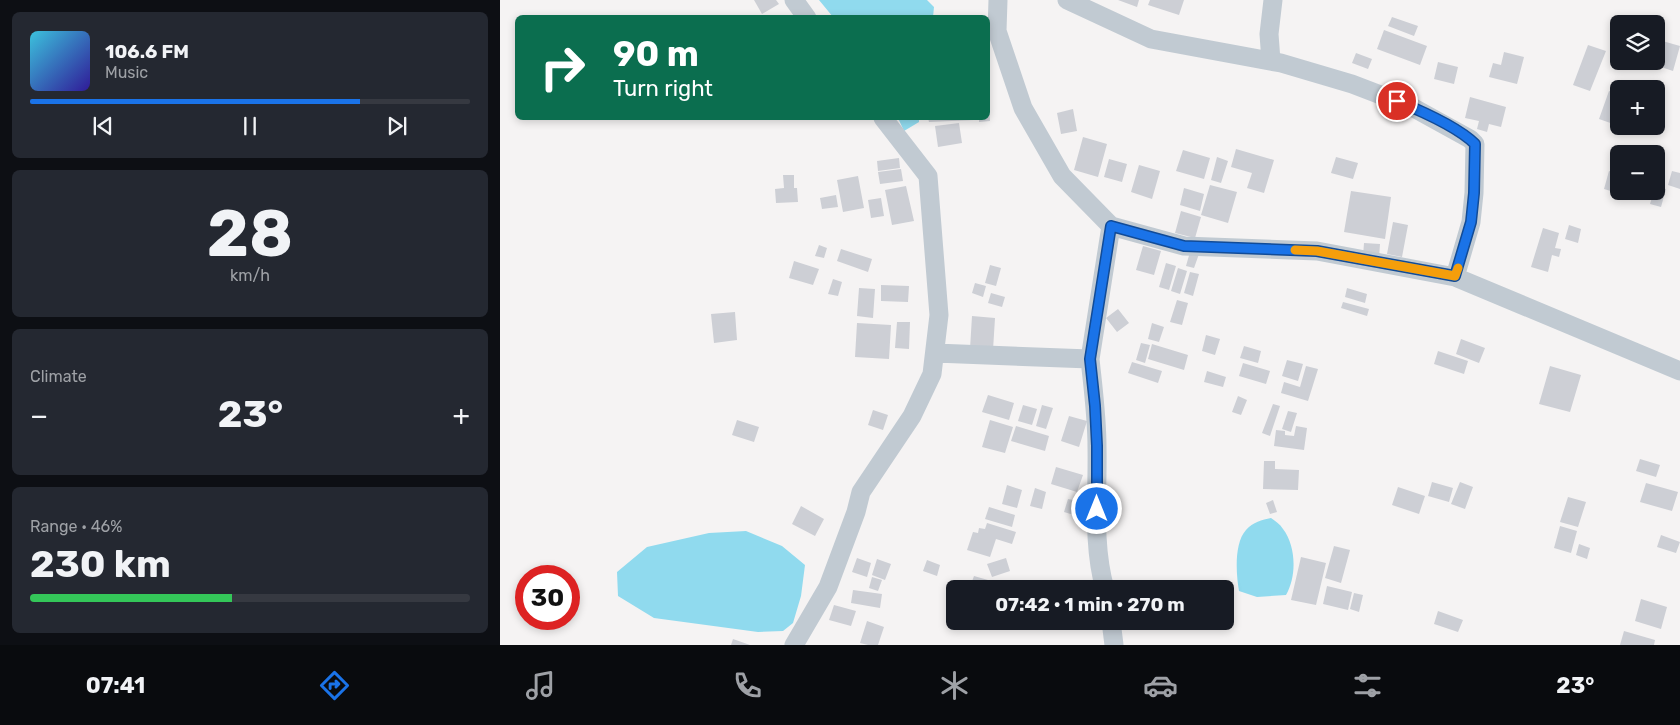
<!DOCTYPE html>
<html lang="en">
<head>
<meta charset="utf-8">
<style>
	body { margin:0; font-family:Rubik,sans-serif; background:#242831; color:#f1f3f6; height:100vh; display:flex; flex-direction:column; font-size:19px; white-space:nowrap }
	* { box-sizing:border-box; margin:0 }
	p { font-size:16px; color:#9ea1a6 }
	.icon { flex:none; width:28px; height:28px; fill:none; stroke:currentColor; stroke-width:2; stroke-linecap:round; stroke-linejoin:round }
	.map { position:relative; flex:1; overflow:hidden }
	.details { display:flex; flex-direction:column; gap:12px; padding:12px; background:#0d0f14; width:500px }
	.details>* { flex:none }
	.top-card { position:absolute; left:15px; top:15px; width:475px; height:105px; border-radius:8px; box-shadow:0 2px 8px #0003; background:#0b6e4f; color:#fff; overflow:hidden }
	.tools { position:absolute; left:1110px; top:15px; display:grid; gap:10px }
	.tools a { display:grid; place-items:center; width:55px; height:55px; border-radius:8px; background:#171b24; box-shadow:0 2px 8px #0003; font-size:25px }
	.speed { position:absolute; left:15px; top:565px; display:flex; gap:10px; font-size:25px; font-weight:700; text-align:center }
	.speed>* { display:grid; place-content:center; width:65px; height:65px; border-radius:50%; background:#171b24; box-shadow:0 2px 8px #0003; line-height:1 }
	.speed .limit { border:8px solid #d22; background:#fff; color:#111 }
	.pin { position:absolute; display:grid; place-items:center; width:42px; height:42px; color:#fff; margin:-21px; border:2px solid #fff; border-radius:50%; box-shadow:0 1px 5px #0007 }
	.me { position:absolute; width:55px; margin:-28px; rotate:0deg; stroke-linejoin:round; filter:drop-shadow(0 0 4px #0008) }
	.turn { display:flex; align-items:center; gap:18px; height:105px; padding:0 15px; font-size:22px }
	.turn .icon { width:65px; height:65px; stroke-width:2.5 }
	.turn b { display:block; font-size:35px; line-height:42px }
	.big { font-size:38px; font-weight:700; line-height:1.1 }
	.details .card { flex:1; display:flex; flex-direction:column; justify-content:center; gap:8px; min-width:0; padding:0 18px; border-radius:8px; background:#242831 }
	.details .dial { align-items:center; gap:0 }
	.dial b { font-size:65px; line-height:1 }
	.song { display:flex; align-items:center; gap:15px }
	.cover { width:60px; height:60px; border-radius:8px; background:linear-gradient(135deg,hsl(190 70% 55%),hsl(250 70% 35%)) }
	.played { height:5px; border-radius:2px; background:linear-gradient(90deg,#1a73e8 75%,#363941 75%) }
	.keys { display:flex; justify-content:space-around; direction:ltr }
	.heat { display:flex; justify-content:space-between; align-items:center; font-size:28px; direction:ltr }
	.charge { height:8px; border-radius:4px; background:linear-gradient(90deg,#34c759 46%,#363941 0) }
	.trip { position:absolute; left:446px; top:580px; width:288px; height:50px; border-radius:8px; background:#171b24; box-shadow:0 2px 8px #0003; font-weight:700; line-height:50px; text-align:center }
	.tab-bar { display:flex; height:80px; justify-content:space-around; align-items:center; background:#090b0e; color:#9ea1a6 }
	.tab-bar .icon { width:35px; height:35px }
	.tab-bar .selected { color:#1a73e8 }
	.tab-bar b { font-size:22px; color:#f1f3f6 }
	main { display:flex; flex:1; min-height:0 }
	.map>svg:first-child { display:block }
	.water { fill:#90daee }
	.building { fill:#cdcfd5 }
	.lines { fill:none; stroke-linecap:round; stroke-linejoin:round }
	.street { stroke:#c1cad2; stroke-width:19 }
	.route-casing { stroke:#114b97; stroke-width:12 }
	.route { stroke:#1a73e8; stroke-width:9 }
	.slow { stroke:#f59e0b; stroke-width:9 }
</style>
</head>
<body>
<main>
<section class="details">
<div class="card">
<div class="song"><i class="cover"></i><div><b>106.6 FM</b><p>Music</p></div></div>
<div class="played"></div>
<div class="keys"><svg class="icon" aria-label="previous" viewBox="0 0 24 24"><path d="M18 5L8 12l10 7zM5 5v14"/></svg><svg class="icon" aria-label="pause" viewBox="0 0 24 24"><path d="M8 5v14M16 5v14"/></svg><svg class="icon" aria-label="next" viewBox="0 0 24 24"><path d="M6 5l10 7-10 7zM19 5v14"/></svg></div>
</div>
<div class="card dial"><b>28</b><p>km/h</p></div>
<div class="card"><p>Climate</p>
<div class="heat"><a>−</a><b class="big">23°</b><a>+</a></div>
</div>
<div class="card"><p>Range · 46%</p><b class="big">230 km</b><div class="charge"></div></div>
</section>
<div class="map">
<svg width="1180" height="645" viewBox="0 0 1180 645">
	<rect width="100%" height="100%" fill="#f5f3f3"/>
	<path class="water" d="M319,0H427L434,7L433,17H333Z
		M398,118H419V122L404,131Z
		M771,518C775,521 780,524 783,529C796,546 797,576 786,595L757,597L739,591C736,574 734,543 746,530C753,522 762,520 771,518Z
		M246,531L282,546L305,565L301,596L293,623L283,631L258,632L154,618L118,596L117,572L147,547L209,533Z"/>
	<path class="building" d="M254,0H276L279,4L262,14Z
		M618,0H639L637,7Z
		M650,0H684L679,15L648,5Z
		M892,17L918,26L914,36L888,26Z
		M884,30L927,46L920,65L877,49Z
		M1159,40L1180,46L1173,71L1152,64L1153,61H1156V48Z
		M1088,45L1106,51L1090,91L1073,85Z
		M1004,52L1024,57L1017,84L989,77L993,63L1001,65Z
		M856,53L872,59L868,69L852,63Z
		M938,62L958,67L954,84L934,79Z
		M1123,81L1146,88V89H1120Z
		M1109,91L1119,94V126L1099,119Z
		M970,97L1006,107L1001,127L989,124L987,132L977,129L979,121L965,118Z
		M488,104H489L490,121L479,122V118H488Z
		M573,109L577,131L561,134L557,113Z
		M428,118H474V120L429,122Z
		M459,123L462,143L438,147L435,126Z
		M1120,126H1138L1136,132Z
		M583,137L607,144L598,177L574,170Z
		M736,149L774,160L764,193L747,188L752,173L731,167Z
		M683,150L710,158L704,179L676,171Z
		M717,157L728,161L721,183L711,180Z
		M836,157L858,163L853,179L831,173Z
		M399,158L400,168L378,171L377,161Z
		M609,159L627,164L622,182L604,177Z
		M639,165L660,171L652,199L631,192Z
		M401,169L403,181L380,184L378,172Z
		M1109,171L1119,174V191H1133L1131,197L1104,189Z
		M1172,171L1180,173V189L1168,185Z
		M283,175H294V188H297L298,202L276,203L275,189L284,188Z
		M358,176L364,208L343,212L337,180Z
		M710,185L737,192L728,223L701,215Z
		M406,186L414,221L392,225L385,190Z
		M1156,187L1166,189L1161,207L1150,204L1154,191H1156Z
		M684,188L704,194L700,211L680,205Z
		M851,191L891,197L885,239L844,232Z
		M336,195L338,207L322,209L320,198Z
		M381,198L384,216L371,218L368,200Z
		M681,211L701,217L695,238L675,233Z
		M893,222L908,225L902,257L887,254Z
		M1069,225L1081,229L1078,243L1065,239Z
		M1043,228L1059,233L1055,248L1061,249L1059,257L1052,255L1048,272L1031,267Z
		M864,243L880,244L879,258L863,256Z
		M319,245L327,248L324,258L315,256Z
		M643,246L661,251L654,275L636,270Z
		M341,249L372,259L368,272L337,261Z
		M690,252L699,254L694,268L686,266Z
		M294,261L319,269L313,285L289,278Z
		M666,263L676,266L669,290L659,287Z
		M490,265L501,268L496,286L485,283Z
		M678,268L687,271L680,294L671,291Z
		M690,272L699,274L693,296L684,293Z
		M333,279L342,282L338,296L328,294Z
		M475,283L486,286L483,297L472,293Z
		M381,285L409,286L408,302L381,301Z
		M359,288L375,289L373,318L357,316Z
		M847,288L867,294L865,303L845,297Z
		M491,293L505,297L502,307L488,303Z
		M677,300L688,303L682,325L670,322Z
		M843,302L869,309L867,316L841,308Z
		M618,309L629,323L617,332L606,318Z
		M235,312L237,340L214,343L211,314Z
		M472,316L495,318L493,350L470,349Z
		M397,322H410L409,349L395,348Z
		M357,323L391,325L389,359L355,357Z
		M652,323L664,327L659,342L648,339Z
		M706,335L720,339L715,355L702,351Z
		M961,339L985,348L979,363L956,354Z
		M641,343L650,345L645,363L636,360Z
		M652,344L688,355L684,370L648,359Z
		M744,346L761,351L758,363L740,358Z
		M938,351L968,361L964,374L934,364Z
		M787,360L803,364L798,381L782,376Z
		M632,362L662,371L658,383L628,373Z
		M743,363L770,371L766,384L739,376Z
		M806,366L818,369L808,401L781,393L784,382L800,387Z
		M1050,366L1081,375L1070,412L1039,404Z
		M707,371L726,377L723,387L704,382Z
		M488,395L514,403L509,420L482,412Z
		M738,396L747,400L741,415L732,412Z
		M773,404L780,406L770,436L762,433Z
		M523,405L537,409L532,425L518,421Z
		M542,405L553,408L546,429L536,426Z
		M373,410L388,415L383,430L368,425Z
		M788,411L797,413L791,432L782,429Z
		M569,416L587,421L579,447L561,441Z
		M237,420L259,427L254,442L232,435Z
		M490,420L513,427L505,453L482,447Z
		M516,426L549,436L545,451L511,441Z
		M796,426L807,428L804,450L774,446L776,430L785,431V435L794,436Z
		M1140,459L1160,465L1156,477L1136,471Z
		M764,461H775V469L799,470L798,490L763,489Z
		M556,467L583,475L577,492L551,484Z
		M932,482L953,488L949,502L928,496Z
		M960,482L973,487L965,509L951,504Z
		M1146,483L1178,492L1172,511L1140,502Z
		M507,485L522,490L517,508L502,504Z
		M898,487L925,496L919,514L892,505Z
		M535,488L546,492L542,509L530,506Z
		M1068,497L1086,502L1078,527L1060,522Z
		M568,499L578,501L574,515L564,512Z
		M773,500L777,512L770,514L766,503Z
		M301,506L324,519L315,536L292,524Z
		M489,507L515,515L512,527L485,519Z
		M487,523L516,532L512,544L496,539L490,557L467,550L473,532L478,533L479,528L485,529Z
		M1060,526L1077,531L1071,553L1054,548Z
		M1161,535L1180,542L1176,553L1157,547Z
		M1079,544L1090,548L1087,559L1076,555Z
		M834,546L850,550L841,583L825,578Z
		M801,557L826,563L816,605L791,600Z
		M357,558L371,563L367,577L352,572Z
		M506,558L510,571L492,577L487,564Z
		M377,559L391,564L385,580L372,575Z
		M427,560L440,565L437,576L423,571Z
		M474,576L495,582L493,589H486L471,584Z
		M372,577L382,580L378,591L369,588Z
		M827,586L852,592L848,610L823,604Z
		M353,590L382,594L380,608L351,603Z
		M854,593L863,595L859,612L850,609Z
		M1141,599L1167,607L1161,629L1135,621Z
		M334,605L356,611L351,626L329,620Z
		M938,611L963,620L958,632L934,624Z
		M367,621L384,627L378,645H368L360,643Z
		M1124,631L1155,640L1154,645H1120Z
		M233,639L250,645H231Z"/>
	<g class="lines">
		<path class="street" d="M294,0L307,18
			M498,0L497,31L523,108L562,176L611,226
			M567,0L651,39L781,63L852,84L912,107L970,139L975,144L974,193L971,222L955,277
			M771,61L769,34L773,0
			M435,353L590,359L611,226L684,246L817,251L955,277L1180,371
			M590,359C593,388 597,417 597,447C598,493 592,544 605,589
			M611,621L614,645
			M294,645L328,587L356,512L361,492L412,416L432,374L439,315L428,176L383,118"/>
	</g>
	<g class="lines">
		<defs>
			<path id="route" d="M597,509V446L595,406L590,359L611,226L684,246L817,251L955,276L971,222L974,193L975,144C959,128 919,110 897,101"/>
		</defs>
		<use href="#route" class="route-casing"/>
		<use href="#route" class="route"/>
		<path class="slow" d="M795,250L817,251L955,276L958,268"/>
	</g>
</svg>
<div class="tools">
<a><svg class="icon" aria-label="layers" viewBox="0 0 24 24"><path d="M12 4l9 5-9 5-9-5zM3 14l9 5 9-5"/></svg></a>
<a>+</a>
<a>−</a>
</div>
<div class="speed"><div class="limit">30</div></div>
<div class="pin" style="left:897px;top:101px;background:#d93025"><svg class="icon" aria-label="arrive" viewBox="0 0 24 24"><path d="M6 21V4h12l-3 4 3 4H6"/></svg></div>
<svg class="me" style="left:597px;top:509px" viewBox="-20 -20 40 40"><circle r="17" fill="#1a73e8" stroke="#fff" stroke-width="3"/><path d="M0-11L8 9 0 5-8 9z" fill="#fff"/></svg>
<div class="trip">07:42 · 1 min · 270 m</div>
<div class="top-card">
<div class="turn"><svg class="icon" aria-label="right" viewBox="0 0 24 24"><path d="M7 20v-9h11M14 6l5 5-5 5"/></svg><div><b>90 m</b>Turn right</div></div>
</div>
</div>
</main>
<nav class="tab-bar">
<b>07:41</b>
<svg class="icon selected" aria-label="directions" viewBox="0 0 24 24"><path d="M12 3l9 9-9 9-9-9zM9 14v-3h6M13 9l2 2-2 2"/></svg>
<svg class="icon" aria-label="music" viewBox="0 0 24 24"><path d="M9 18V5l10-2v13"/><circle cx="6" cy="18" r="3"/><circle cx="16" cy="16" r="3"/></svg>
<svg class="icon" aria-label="phone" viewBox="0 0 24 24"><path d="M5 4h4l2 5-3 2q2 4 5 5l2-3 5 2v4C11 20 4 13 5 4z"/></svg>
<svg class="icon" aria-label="climate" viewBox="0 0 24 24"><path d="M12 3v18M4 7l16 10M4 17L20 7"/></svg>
<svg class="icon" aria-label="car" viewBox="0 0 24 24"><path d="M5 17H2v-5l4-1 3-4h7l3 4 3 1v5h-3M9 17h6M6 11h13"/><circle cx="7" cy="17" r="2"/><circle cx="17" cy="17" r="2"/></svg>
<svg class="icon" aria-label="filters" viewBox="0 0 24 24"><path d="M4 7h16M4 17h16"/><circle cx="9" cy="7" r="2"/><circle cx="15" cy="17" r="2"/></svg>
<b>23°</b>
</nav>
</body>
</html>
